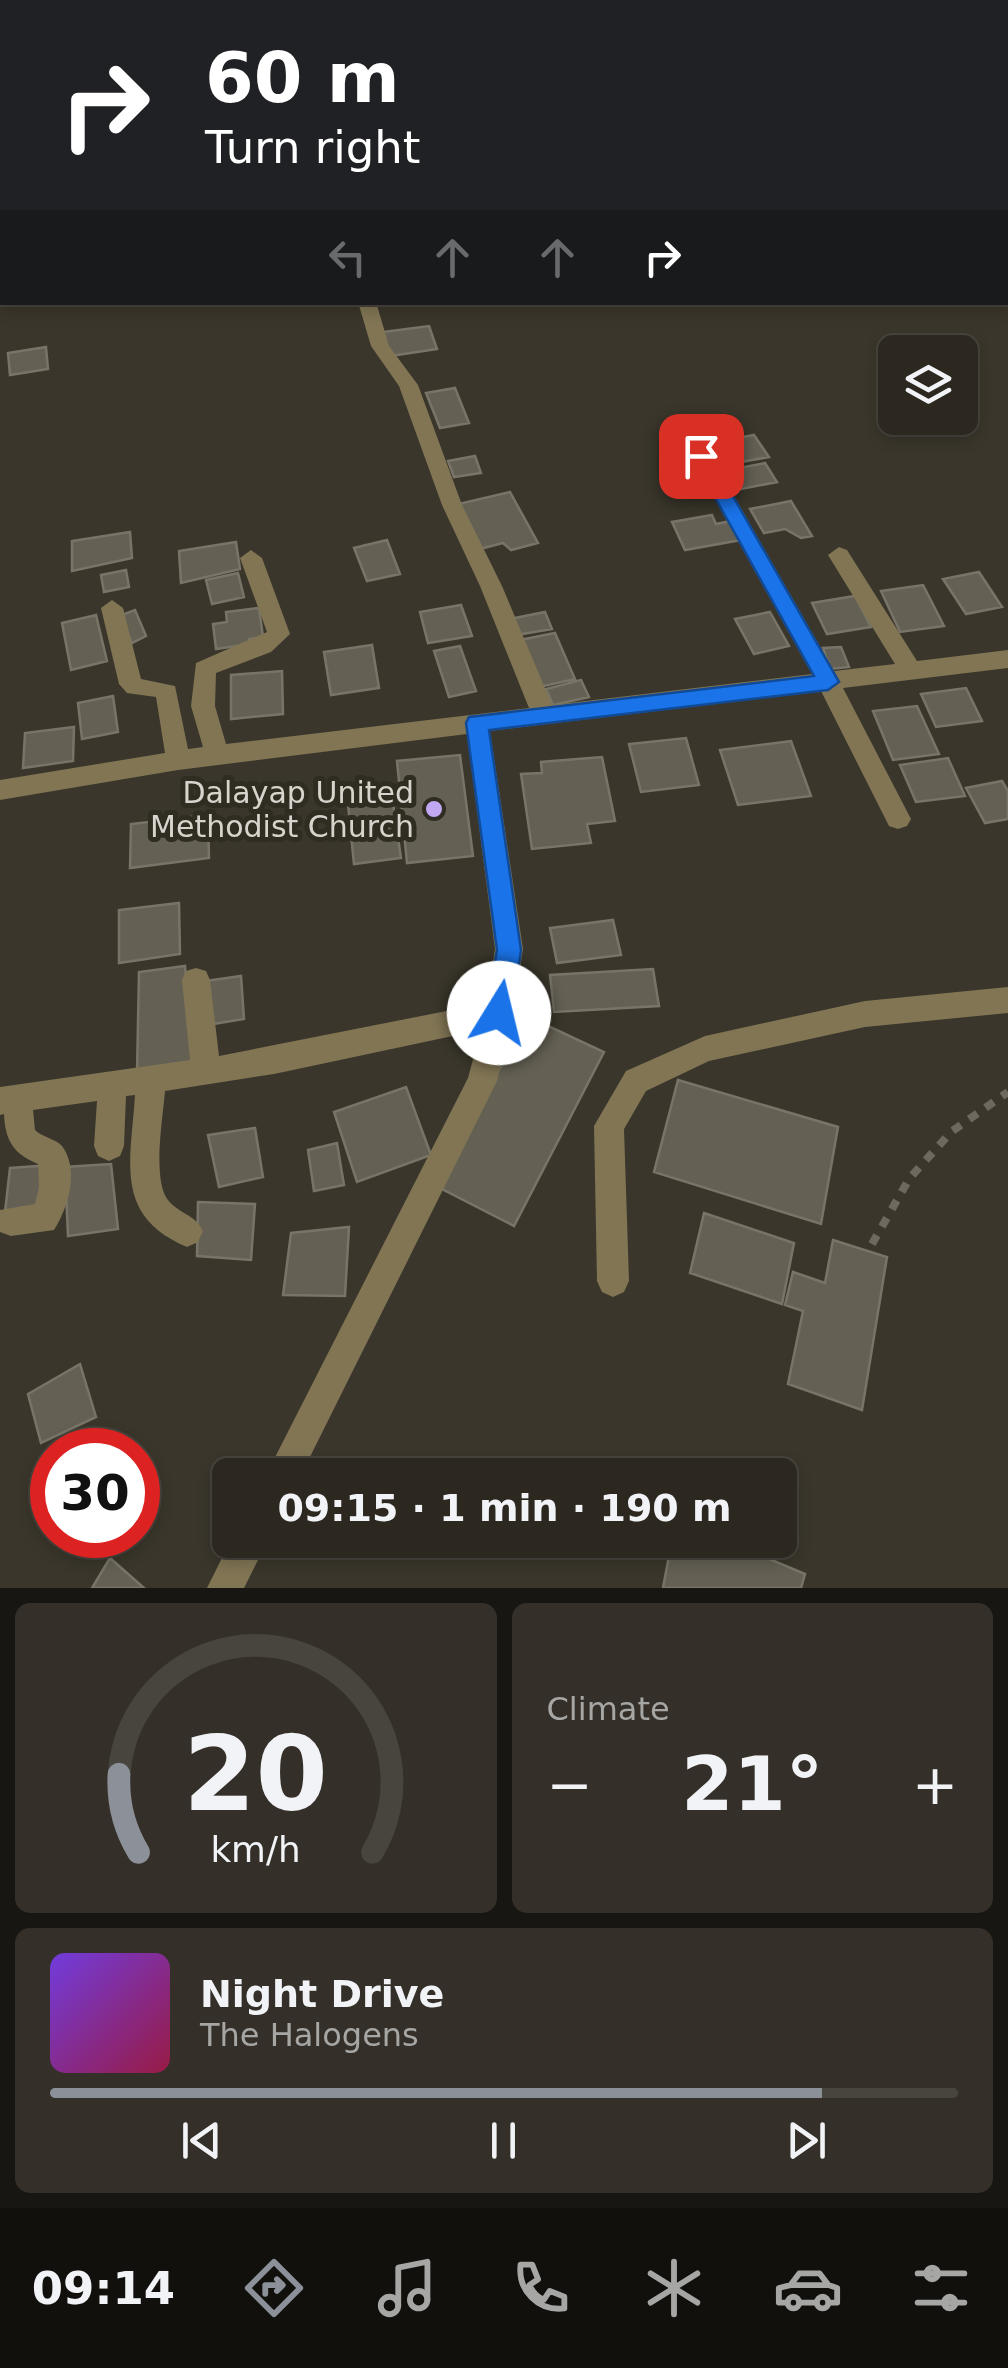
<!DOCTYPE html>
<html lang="en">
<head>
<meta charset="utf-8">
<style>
	body { margin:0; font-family:"DejaVu Sans",sans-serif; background:#343029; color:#f1f3f6; height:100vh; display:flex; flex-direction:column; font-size:38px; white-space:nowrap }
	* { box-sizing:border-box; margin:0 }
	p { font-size:32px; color:#a6a6a5 }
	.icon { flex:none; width:55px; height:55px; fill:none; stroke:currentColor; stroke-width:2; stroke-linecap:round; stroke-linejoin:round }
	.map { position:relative; height:1588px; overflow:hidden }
	.side { display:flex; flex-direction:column; gap:15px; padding:15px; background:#181612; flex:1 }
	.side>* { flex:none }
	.hud { position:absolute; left:0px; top:0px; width:1010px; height:305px; box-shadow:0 5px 15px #0003,0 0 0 2px #48443e; background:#202124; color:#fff; overflow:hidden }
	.tools { position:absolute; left:878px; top:335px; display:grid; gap:20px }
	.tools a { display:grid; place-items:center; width:100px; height:100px; border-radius:15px; background:#2c2820; box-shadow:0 5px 15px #0003,0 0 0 2px #48443e; font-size:50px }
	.speed { position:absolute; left:30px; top:1428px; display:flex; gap:20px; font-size:50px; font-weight:700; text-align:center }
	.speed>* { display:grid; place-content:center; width:130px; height:130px; border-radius:50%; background:#2c2820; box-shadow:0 5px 15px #0003,0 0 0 2px #48443e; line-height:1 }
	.speed .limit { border:15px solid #d22; background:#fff; color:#111 }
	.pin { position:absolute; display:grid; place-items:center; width:85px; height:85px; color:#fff; margin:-42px; border-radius:20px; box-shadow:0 5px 15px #0006 }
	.me { position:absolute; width:110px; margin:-55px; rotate:9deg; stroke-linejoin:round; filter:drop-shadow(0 0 8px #0008) }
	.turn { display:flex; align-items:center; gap:35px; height:210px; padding:0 40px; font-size:45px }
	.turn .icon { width:130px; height:130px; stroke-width:2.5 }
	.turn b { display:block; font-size:70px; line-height:85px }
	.lanes { display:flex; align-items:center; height:95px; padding:0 40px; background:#0003; justify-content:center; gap:50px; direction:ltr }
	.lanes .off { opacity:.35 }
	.big { font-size:75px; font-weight:800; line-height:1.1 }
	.side .widget { flex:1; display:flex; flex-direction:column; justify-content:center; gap:15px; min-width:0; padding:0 35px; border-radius:15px; background:#343029 }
	.side .dial { align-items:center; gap:0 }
	.dial svg { height:260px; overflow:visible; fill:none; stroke:#48443e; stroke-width:7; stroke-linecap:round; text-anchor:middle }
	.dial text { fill:#f1f3f6; stroke:none }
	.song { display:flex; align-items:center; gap:30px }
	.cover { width:120px; height:120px; border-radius:15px; background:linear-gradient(135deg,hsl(260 70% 55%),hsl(340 70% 35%)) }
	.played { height:10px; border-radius:5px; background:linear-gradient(90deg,#8c9099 85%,#48443e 85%) }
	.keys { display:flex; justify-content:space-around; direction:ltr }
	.heat { display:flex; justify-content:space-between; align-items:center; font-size:55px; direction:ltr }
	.side .tiles { flex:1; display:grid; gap:15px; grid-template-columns:1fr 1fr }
	.widget:last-child { grid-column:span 2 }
	.trip { position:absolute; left:212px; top:1458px; width:585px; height:100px; border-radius:15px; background:#2c2820; box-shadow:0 5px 15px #0003,0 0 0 2px #48443e; font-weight:800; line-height:100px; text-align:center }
	.tab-bar { display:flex; height:160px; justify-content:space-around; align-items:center; background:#12100d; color:#a6a6a5 }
	.tab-bar .icon { width:70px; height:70px }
	.tab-bar .on { color:#8c9099 }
	.tab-bar b { font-size:45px; color:#f1f3f6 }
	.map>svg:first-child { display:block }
	.building { fill:#646054; stroke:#787468; stroke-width:2.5 }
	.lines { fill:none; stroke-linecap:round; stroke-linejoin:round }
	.path { stroke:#6d6960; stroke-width:8; stroke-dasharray:10 10; stroke-linecap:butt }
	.minor { fill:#817554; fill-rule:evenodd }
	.route { fill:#1a73e8; stroke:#114b97; stroke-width:2.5 }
	.poi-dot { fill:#c2a7f2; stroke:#2f2c21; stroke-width:4 }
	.labels { text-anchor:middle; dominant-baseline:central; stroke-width:10; stroke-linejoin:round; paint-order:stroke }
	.poi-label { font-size:30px; fill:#d7d4ce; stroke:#2f2c21; text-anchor:end }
</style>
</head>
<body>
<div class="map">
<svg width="1008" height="1588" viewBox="0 0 1008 1588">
	<rect width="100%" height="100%" fill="#3a362b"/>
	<path class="building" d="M429,326L437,349L390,356L383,332Z
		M46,347L48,369L10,375L8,353Z
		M455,388L469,423L440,428L426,393Z
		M754,435L769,457L724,465L711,443Z
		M475,456L481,473L454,477L448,461Z
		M765,463L777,482L735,490L724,471Z
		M510,492L538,543L511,550L503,543L476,550L454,505Z
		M791,501L812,536L801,538L785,529L764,533L750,509Z
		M712,515L716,524L731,521L741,540L685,550L672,522Z
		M130,532L132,558L72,571V541Z
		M387,540L400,574L367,581L354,548Z
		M236,542L240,569L181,583L179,551Z
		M126,570L129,587L104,592L101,575Z
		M979,572L1002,607L966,614L943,579Z
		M238,573L244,597L212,604L206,580Z
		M923,585L944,626L900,632L881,591Z
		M855,596L871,627L827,634L812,603Z
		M461,605L472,636L428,643L420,612Z
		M259,608L263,637L249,639L250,644L216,649L213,624L227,622L226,612Z
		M135,610L146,636L132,643L119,616Z
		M545,612L552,629L516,635L510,619Z
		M770,612L789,646L754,654L735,619Z
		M96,615L107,661L71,670L62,623Z
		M555,633L575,679L539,687L520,640Z
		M372,645L379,688L331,695L324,652Z
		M460,646L476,691L449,697L434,651Z
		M841,647L849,667L830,669L823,648Z
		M282,671L283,714L231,719V675Z
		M581,680L589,697L553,705L546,689Z
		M966,688L982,721L936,727L921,694Z
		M113,696L118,732L82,739L78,703Z
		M917,706L939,754L893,760L873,711Z
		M74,727L73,761L23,768L25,733Z
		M686,738L699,785L641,792L629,744Z
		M791,741L811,796L738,805L720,750Z
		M460,755L473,856L407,863L397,761Z
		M602,757L615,821L587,824L591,843L532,849L521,774L542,773L541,762Z
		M948,758L965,796L916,802L900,765Z
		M1002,781L1008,791V819L985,823L966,788Z
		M392,797L401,858L354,864L348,804Z
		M208,815L209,858L130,868L131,824Z
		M179,903L180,954L119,963V910Z
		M613,920L621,955L557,963L550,928Z
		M185,966L192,1065L137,1073L139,972Z
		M653,969L659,1006L554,1012L550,975Z
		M241,976L244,1019L207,1025L205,981Z
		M529,1017L604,1052L514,1226L434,1185Z
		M678,1080L838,1127L821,1224L654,1172Z
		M406,1087L431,1155L357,1182L334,1112Z
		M255,1128L263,1177L219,1187L208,1135Z
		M337,1143L344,1185L314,1191L308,1150Z
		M111,1164L118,1229L68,1236L65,1167Z
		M51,1165L46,1207L5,1212L10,1168Z
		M198,1202L255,1204L251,1260L197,1256Z
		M704,1213L794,1243L782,1304L690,1273Z
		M349,1227L345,1296L283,1295L291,1233Z
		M833,1240L887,1257L862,1410L788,1384L803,1311L785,1305L793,1272L825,1283Z
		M80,1364L96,1417L41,1443L28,1394Z
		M672,1540H724L805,1574L801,1588H663Z
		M110,1558L144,1588H92Z"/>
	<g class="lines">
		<path class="path" d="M872,1244L909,1179L951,1132L1008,1092"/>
		<path class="minor" d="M358,302H376L389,346L418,385L462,505L502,586L552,705L812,674L691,456L701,449L711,456L834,671L895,664L828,555L839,547L847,550L917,661L1008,650V668L843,688L911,819L907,826L898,829L889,826L821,691L490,731L523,949L513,1013L497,1081L301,1475H266L468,1078L481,1030L274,1074L165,1091C163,1117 152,1180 168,1200C179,1214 195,1214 203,1231L198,1242L187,1247C113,1216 131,1161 135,1095L126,1096L124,1146L120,1156L109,1161L98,1156L94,1146L97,1101L33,1110L35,1130C42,1137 56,1139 62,1146C80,1170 68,1208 54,1230L11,1236L0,1232V1210L35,1204L39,1187L38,1164C14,1154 5,1141 4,1114L0,1115V1087L190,1060L182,980L186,971L196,968L206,971L210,980L219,1056L487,1003L495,949L467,734L178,770L0,800V780L165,753L156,697L127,693L119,684L101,608L112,600L123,608L141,679L175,686L188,749L203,747L191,706L196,663L267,632L240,558L251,550L262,558L290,634L271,652L216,673L215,706L226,744L529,708L480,586L442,505L399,386L371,346Z
			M1008,987V1013L865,1027L709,1061L646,1091L624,1129L629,1281L624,1292L613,1297L602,1292L597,1281L594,1126L626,1071L705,1036L865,1001Z
			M231,1540H268L244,1588H207Z"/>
	</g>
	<path class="route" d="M701,450L710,456L839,682L828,690L489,730L521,950L512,1013L508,1021L499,1025L490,1021L486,1013L497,950L466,723L469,717L814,676L692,456Z"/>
	<circle class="poi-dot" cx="434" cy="809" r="10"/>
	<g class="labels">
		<g class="poi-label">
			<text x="414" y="792">Dalayap United<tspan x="414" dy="34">Methodist Church</tspan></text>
		</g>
	</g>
</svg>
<div class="tools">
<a><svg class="icon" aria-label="layers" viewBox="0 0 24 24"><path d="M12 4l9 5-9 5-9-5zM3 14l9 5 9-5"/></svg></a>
</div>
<div class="speed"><div class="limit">30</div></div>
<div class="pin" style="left:701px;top:456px;background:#d93025"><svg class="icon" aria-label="arrive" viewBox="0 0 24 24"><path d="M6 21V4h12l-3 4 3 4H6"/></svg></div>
<svg class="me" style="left:499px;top:1013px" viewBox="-20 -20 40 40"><circle r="19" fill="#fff"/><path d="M0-13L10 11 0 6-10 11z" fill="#1a73e8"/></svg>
<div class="trip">09:15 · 1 min · 190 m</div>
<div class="hud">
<div class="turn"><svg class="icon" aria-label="right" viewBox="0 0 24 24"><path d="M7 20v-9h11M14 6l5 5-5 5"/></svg><div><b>60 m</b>Turn right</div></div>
<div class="lanes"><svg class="icon off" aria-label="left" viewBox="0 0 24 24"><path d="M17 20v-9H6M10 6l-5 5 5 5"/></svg><svg class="icon off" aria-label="ahead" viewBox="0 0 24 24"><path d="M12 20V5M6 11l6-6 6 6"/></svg><svg class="icon off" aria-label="ahead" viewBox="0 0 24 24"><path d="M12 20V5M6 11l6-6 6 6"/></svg><svg class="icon" aria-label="right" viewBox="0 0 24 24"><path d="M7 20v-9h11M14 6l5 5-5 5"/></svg></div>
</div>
</div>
<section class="side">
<div class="tiles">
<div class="widget dial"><svg viewBox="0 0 100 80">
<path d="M14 69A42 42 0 1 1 86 69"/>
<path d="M14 69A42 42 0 0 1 8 45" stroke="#8c9099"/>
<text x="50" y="56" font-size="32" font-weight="700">20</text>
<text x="50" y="72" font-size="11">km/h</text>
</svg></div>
<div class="widget"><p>Climate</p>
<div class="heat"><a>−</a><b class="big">21°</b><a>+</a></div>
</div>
<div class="widget">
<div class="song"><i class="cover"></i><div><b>Night Drive</b><p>The Halogens</p></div></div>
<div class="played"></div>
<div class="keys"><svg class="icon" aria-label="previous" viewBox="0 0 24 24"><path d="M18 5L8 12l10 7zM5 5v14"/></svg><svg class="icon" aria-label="pause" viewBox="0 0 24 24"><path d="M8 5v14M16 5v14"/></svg><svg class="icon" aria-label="next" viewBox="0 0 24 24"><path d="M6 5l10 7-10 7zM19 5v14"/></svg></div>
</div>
</div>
</section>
<nav class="tab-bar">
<b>09:14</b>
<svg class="icon on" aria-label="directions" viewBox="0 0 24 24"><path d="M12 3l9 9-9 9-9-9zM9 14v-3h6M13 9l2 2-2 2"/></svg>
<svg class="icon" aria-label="music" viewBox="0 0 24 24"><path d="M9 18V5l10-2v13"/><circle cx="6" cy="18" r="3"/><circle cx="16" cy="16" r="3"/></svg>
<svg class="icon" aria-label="phone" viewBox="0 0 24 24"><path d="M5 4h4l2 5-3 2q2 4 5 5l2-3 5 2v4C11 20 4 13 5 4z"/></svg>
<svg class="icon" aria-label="climate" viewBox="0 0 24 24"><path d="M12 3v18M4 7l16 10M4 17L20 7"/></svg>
<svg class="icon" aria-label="car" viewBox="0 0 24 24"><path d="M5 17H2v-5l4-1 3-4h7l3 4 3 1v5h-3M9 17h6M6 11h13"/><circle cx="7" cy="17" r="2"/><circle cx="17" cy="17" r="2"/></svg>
<svg class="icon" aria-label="filters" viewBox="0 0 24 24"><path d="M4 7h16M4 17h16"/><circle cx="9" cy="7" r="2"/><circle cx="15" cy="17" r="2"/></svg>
</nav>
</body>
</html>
